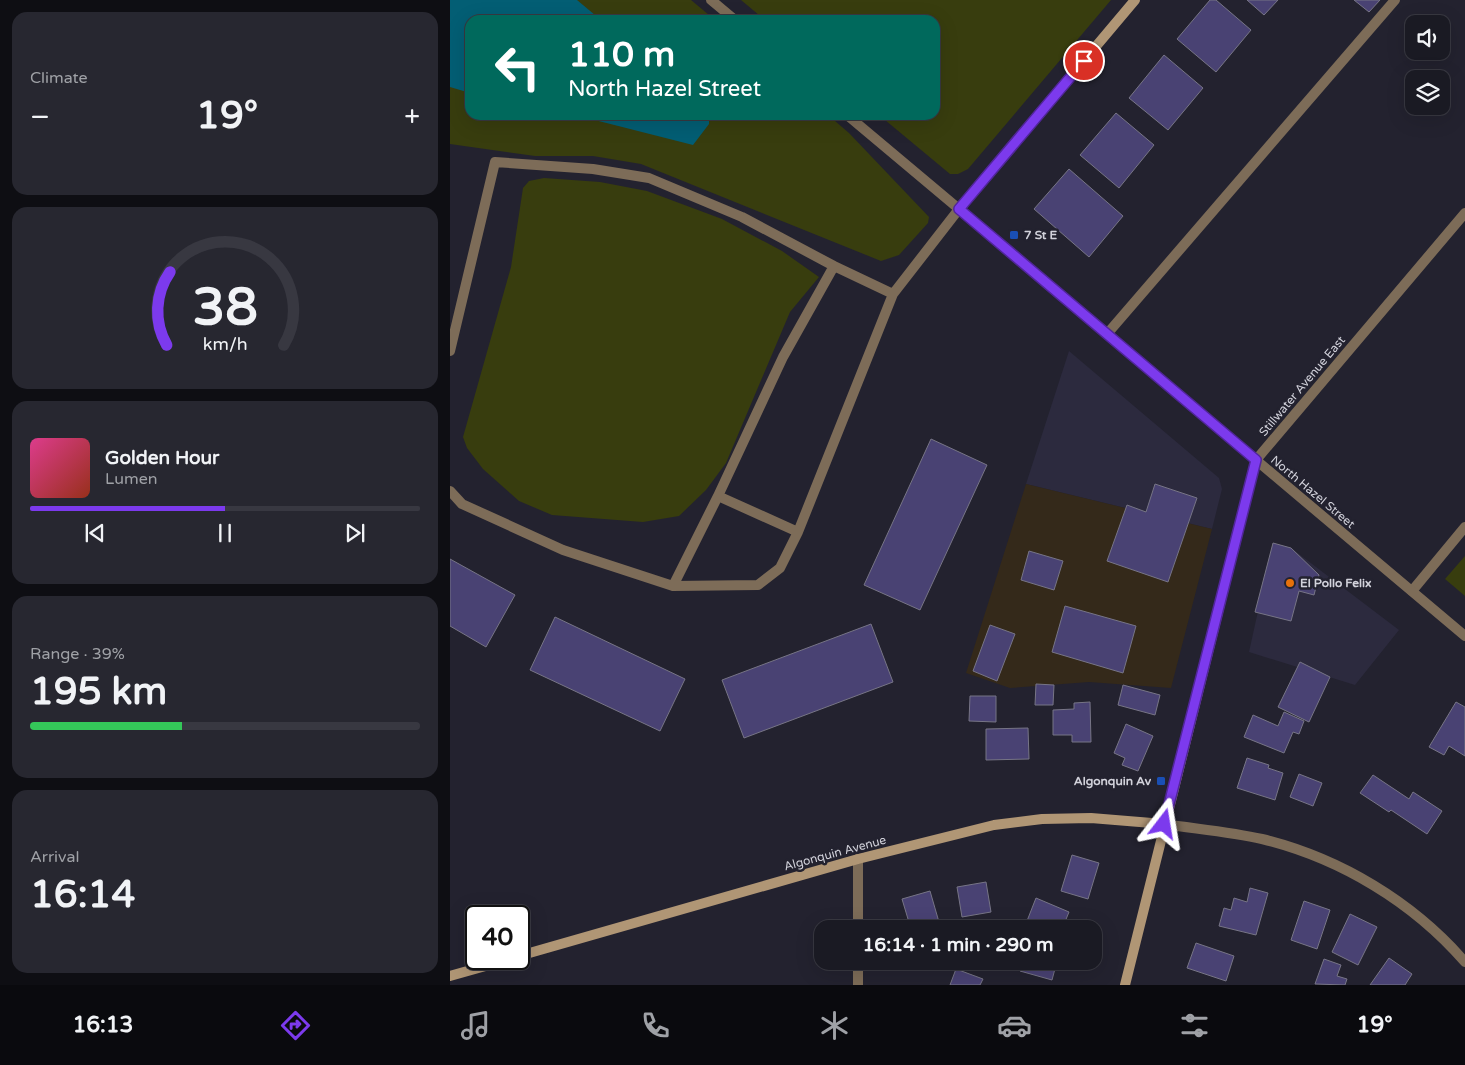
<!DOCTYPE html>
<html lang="en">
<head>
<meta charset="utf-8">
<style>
	body { margin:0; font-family:"Varela Round",sans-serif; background:#272730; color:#f1f3f6; height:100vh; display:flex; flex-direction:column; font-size:19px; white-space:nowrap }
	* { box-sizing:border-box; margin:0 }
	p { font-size:16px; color:#9fa1a6 }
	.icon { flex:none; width:28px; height:28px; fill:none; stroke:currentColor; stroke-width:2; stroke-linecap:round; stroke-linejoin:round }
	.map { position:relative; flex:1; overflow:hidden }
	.side { display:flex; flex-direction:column; gap:12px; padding:12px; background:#0e0e13; width:450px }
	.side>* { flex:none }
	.banner { position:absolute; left:15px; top:15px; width:475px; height:105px; border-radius:15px; box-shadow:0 5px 20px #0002,0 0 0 1px #383841; background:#00695c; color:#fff; overflow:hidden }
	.fabs { position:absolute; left:955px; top:15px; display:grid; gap:10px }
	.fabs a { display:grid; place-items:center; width:45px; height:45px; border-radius:10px; background:#1a1a23; box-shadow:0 5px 20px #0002,0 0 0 1px #383841; font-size:25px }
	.speed { position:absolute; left:15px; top:905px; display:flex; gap:10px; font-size:25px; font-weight:700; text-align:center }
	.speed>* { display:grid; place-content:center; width:65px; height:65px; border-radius:50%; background:#1a1a23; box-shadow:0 5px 20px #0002,0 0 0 1px #383841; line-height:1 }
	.speed .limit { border:2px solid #111; border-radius:8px; background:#fff; color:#111 }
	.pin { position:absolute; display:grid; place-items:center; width:42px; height:42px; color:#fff; margin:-21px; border:2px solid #fff; border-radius:50%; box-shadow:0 1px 5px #0007 }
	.me { position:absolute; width:55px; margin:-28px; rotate:14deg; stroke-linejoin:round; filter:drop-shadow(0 0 4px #0008) }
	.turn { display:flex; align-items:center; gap:18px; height:105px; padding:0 20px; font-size:22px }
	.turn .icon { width:65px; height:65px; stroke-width:2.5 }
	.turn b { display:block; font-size:35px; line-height:42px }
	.big { font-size:38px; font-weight:700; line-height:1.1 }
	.side .tile { flex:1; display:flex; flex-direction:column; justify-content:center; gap:8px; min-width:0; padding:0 18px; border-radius:15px; background:#272730 }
	.side .dial { align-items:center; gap:0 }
	.dial svg { height:130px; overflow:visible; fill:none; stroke:#383841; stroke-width:7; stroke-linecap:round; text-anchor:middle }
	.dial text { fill:#f1f3f6; stroke:none }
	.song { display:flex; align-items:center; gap:15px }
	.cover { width:60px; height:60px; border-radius:8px; background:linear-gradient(135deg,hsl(330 70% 55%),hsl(10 70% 35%)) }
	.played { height:5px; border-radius:2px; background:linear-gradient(90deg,#7c3aed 50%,#383841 50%) }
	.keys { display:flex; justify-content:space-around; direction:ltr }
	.heat { display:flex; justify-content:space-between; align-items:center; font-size:28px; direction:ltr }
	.charge { height:8px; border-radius:4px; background:linear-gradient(90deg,#34c759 39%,#383841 0) }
	.trip { position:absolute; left:364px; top:920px; width:288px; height:50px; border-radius:15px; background:#1a1a23; box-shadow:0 5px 20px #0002,0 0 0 1px #383841; font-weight:700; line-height:50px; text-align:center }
	.tab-bar { display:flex; height:80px; justify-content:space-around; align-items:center; background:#0a0a0e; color:#9fa1a6 }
	.tab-bar .icon { width:35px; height:35px }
	.tab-bar .active { color:#7c3aed }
	.tab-bar b { font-size:22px; color:#f1f3f6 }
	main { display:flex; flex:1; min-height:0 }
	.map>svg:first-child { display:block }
	.built { fill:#2c2a3e }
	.industrial { fill:#34291a }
	.green { fill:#383d0e }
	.water { fill:#035e74 }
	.building { fill:#494273; stroke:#777586 }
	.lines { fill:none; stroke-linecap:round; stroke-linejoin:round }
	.lane { stroke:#7d6c58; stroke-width:10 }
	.street { stroke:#7d6c58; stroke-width:10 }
	.secondary { stroke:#b09675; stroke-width:10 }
	.route-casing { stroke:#51269a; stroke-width:12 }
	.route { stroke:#7c3aed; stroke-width:9 }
	.transit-dot { fill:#1a4fb4; stroke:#23222f; stroke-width:2 }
	.food-dot { fill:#e8710a; stroke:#23222f; stroke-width:2 }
	.labels { text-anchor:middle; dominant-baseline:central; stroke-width:5; stroke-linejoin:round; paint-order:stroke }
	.poi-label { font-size:12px; font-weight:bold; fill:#d2d2db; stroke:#23222f; text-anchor:start }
	.street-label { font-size:12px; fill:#d2d2db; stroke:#23222f }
</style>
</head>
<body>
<main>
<section class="side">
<div class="tile"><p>Climate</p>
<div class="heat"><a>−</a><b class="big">19°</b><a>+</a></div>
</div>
<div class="tile dial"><svg viewBox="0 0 100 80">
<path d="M14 69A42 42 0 1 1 86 69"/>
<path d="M14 69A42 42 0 0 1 16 24" stroke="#7c3aed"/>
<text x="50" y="56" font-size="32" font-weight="700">38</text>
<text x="50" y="72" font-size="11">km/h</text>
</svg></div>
<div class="tile">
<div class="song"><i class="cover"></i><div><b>Golden Hour</b><p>Lumen</p></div></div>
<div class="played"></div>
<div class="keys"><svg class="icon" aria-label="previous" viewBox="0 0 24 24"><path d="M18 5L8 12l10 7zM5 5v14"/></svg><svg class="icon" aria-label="pause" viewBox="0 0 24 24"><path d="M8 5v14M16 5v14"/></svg><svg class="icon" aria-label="next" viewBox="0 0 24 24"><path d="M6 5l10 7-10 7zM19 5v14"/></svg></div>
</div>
<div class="tile"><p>Range · 39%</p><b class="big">195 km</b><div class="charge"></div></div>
<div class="tile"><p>Arrival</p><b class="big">16:14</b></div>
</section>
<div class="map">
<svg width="1015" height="985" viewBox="0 0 1015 985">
	<rect width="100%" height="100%" fill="#23222f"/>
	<path class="built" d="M619,351L769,478L772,489L762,529L576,484Z
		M823,543L841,548L949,630L905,685L799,652Z"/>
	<path class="industrial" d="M576,484L762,529L721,688L639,682L560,688L516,673Z"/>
	<path class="green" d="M0,0H241L265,20H20V115H378L399,133L479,217L478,223L449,255L431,261L191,164L143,156H85L0,144Z
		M291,0H661L518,169L508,174H500L429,115H485V20H315Z
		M94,178L150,182L197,191L272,219L332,251L369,277L340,312L276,463L256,490L229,516L193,522L102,515L69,501L33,469L17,448L13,437L61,267L73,188L79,181Z
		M1015,556V596L995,579Z"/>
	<path class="water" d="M0,0H127L151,20H20V93L0,87Z
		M125,115H259V124L243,145Z"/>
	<path class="building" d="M760,0H766L801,30L766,72L727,39Z
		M797,0H828L814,15Z
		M904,0H930L919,12Z
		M714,55L753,88L718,130L679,98Z
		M666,113L704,145L669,188L630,155Z
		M619,169L673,216L639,257L584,209Z
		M481,439L537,465L470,610L414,585Z
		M705,484L747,498L718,582L657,561L677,505L696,512Z
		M823,543L841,548L869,575L864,595L849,591L841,621L805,612Z
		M579,551L613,561L604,590L571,580Z
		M0,559L65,595L36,647L0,626Z
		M615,606L686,626L673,673L602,652Z
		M105,617L235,679L210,731L80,670Z
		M421,624L443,682L294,738L272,680Z
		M540,625L565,634L547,681L523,671Z
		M850,662L880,677L859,722L828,707Z
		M586,684L604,685L603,705H585Z
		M673,685L710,695L705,715L668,705Z
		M520,696H546V722L519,721Z
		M640,702L641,742H622V735H603V710L624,709V703Z
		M1006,702L1015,707V756L999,746L994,755L979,747Z
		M834,712L854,721L849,734L843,732L834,753L794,737L803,715L828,726Z
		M676,724L703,736L688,771L672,765L675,758L664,753Z
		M578,728L579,759L536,760V729Z
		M797,758L819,765L818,768L833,773L825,800L787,788Z
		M849,774L872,783L863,806L840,797Z
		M923,775L959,799L963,792L992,811L977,834L941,810L939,812L910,793Z
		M622,855L649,863L638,899L611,891Z
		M536,882L541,912L512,917L507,887Z
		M800,888L818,893L806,935L769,926L774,908L781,910L784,898L797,902Z
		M480,891L491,929H461L452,899Z
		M586,898L619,912L612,929H606L597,925L595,929H582L575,926Z
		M854,901L880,910L867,949L841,940Z
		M900,914L927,927L908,965L882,952Z
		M746,943L784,956L776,981L737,968Z
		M939,958L962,974L955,985H920Z
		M874,959L891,965L887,976L897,979L895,985L865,984Z
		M573,961H607L602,980L570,971Z
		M506,969L533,979L530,985H500Z"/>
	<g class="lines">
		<path class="lane" d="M657,334L945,0
			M0,351L45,162L143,169L199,178L292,217L384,266L443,294
			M0,491L12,504L113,550L223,586L308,585L330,568L348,532L443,294L509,209
			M348,532L268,496L333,357L384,266
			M223,586L268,496
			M962,591L1015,527"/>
		<path class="street" d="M261,0L285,20
			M397,115L509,209
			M1015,213L806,460L1015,636
			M714,824C747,829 781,832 812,839C890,858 963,902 1015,962
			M408,929V859
			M408,961V985"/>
		<path class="secondary" d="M69,956L408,859L544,825L592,819L641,818L714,824
			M0,976L60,959
			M675,985L806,460L509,209L685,0"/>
	</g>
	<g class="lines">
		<defs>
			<path id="route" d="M634,61L509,209L806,460L714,824"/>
		</defs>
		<use href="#route" class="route-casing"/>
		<use href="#route" class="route"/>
	</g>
	<g class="transit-dot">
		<rect x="559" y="230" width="10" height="10" rx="2.5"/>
		<rect x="706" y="776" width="10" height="10" rx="2.5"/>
	</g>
	<circle class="food-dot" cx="840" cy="583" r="5"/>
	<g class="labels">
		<g class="poi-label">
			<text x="574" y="235">7 St E</text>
			<text x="850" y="583">El Pollo Felix</text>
			<text x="701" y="781" text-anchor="end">Algonquin Av</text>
		</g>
		<g class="street-label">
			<text transform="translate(852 386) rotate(-50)">Stillwater Avenue East</text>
			<text transform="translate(863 492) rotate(40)">North Hazel Street</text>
			<text transform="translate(385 853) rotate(-15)">Algonquin Avenue</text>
		</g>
	</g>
</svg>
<div class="fabs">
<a><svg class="icon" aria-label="sound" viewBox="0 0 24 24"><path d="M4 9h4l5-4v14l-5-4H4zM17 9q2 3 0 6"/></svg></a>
<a><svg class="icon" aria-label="layers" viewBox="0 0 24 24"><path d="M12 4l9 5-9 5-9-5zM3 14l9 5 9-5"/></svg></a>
</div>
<div class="speed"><div class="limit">40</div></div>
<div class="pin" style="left:634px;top:61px;background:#d93025"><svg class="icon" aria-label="arrive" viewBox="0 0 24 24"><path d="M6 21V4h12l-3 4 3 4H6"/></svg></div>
<svg class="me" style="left:714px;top:824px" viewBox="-20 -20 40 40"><path d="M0-17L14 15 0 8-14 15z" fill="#7c3aed" stroke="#fff" stroke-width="4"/></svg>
<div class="trip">16:14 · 1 min · 290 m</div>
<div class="banner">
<div class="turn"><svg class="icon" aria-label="left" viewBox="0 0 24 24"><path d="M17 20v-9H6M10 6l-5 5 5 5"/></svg><div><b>110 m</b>North Hazel Street</div></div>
</div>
</div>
</main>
<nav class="tab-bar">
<b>16:13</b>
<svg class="icon active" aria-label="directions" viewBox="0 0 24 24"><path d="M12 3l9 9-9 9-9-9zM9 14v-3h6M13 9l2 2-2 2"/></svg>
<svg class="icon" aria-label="music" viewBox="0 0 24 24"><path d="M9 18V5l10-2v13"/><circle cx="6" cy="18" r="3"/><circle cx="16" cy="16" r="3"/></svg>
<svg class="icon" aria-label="phone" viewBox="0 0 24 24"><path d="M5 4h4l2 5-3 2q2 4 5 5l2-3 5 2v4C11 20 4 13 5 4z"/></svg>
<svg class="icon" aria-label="climate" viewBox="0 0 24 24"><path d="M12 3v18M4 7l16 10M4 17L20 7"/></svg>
<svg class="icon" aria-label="car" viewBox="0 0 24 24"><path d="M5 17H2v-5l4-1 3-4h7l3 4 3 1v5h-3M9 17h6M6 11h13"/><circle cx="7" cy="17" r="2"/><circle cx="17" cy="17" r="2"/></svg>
<svg class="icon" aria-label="filters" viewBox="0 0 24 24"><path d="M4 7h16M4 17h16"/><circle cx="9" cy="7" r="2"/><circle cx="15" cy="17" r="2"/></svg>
<b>19°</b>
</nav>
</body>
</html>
